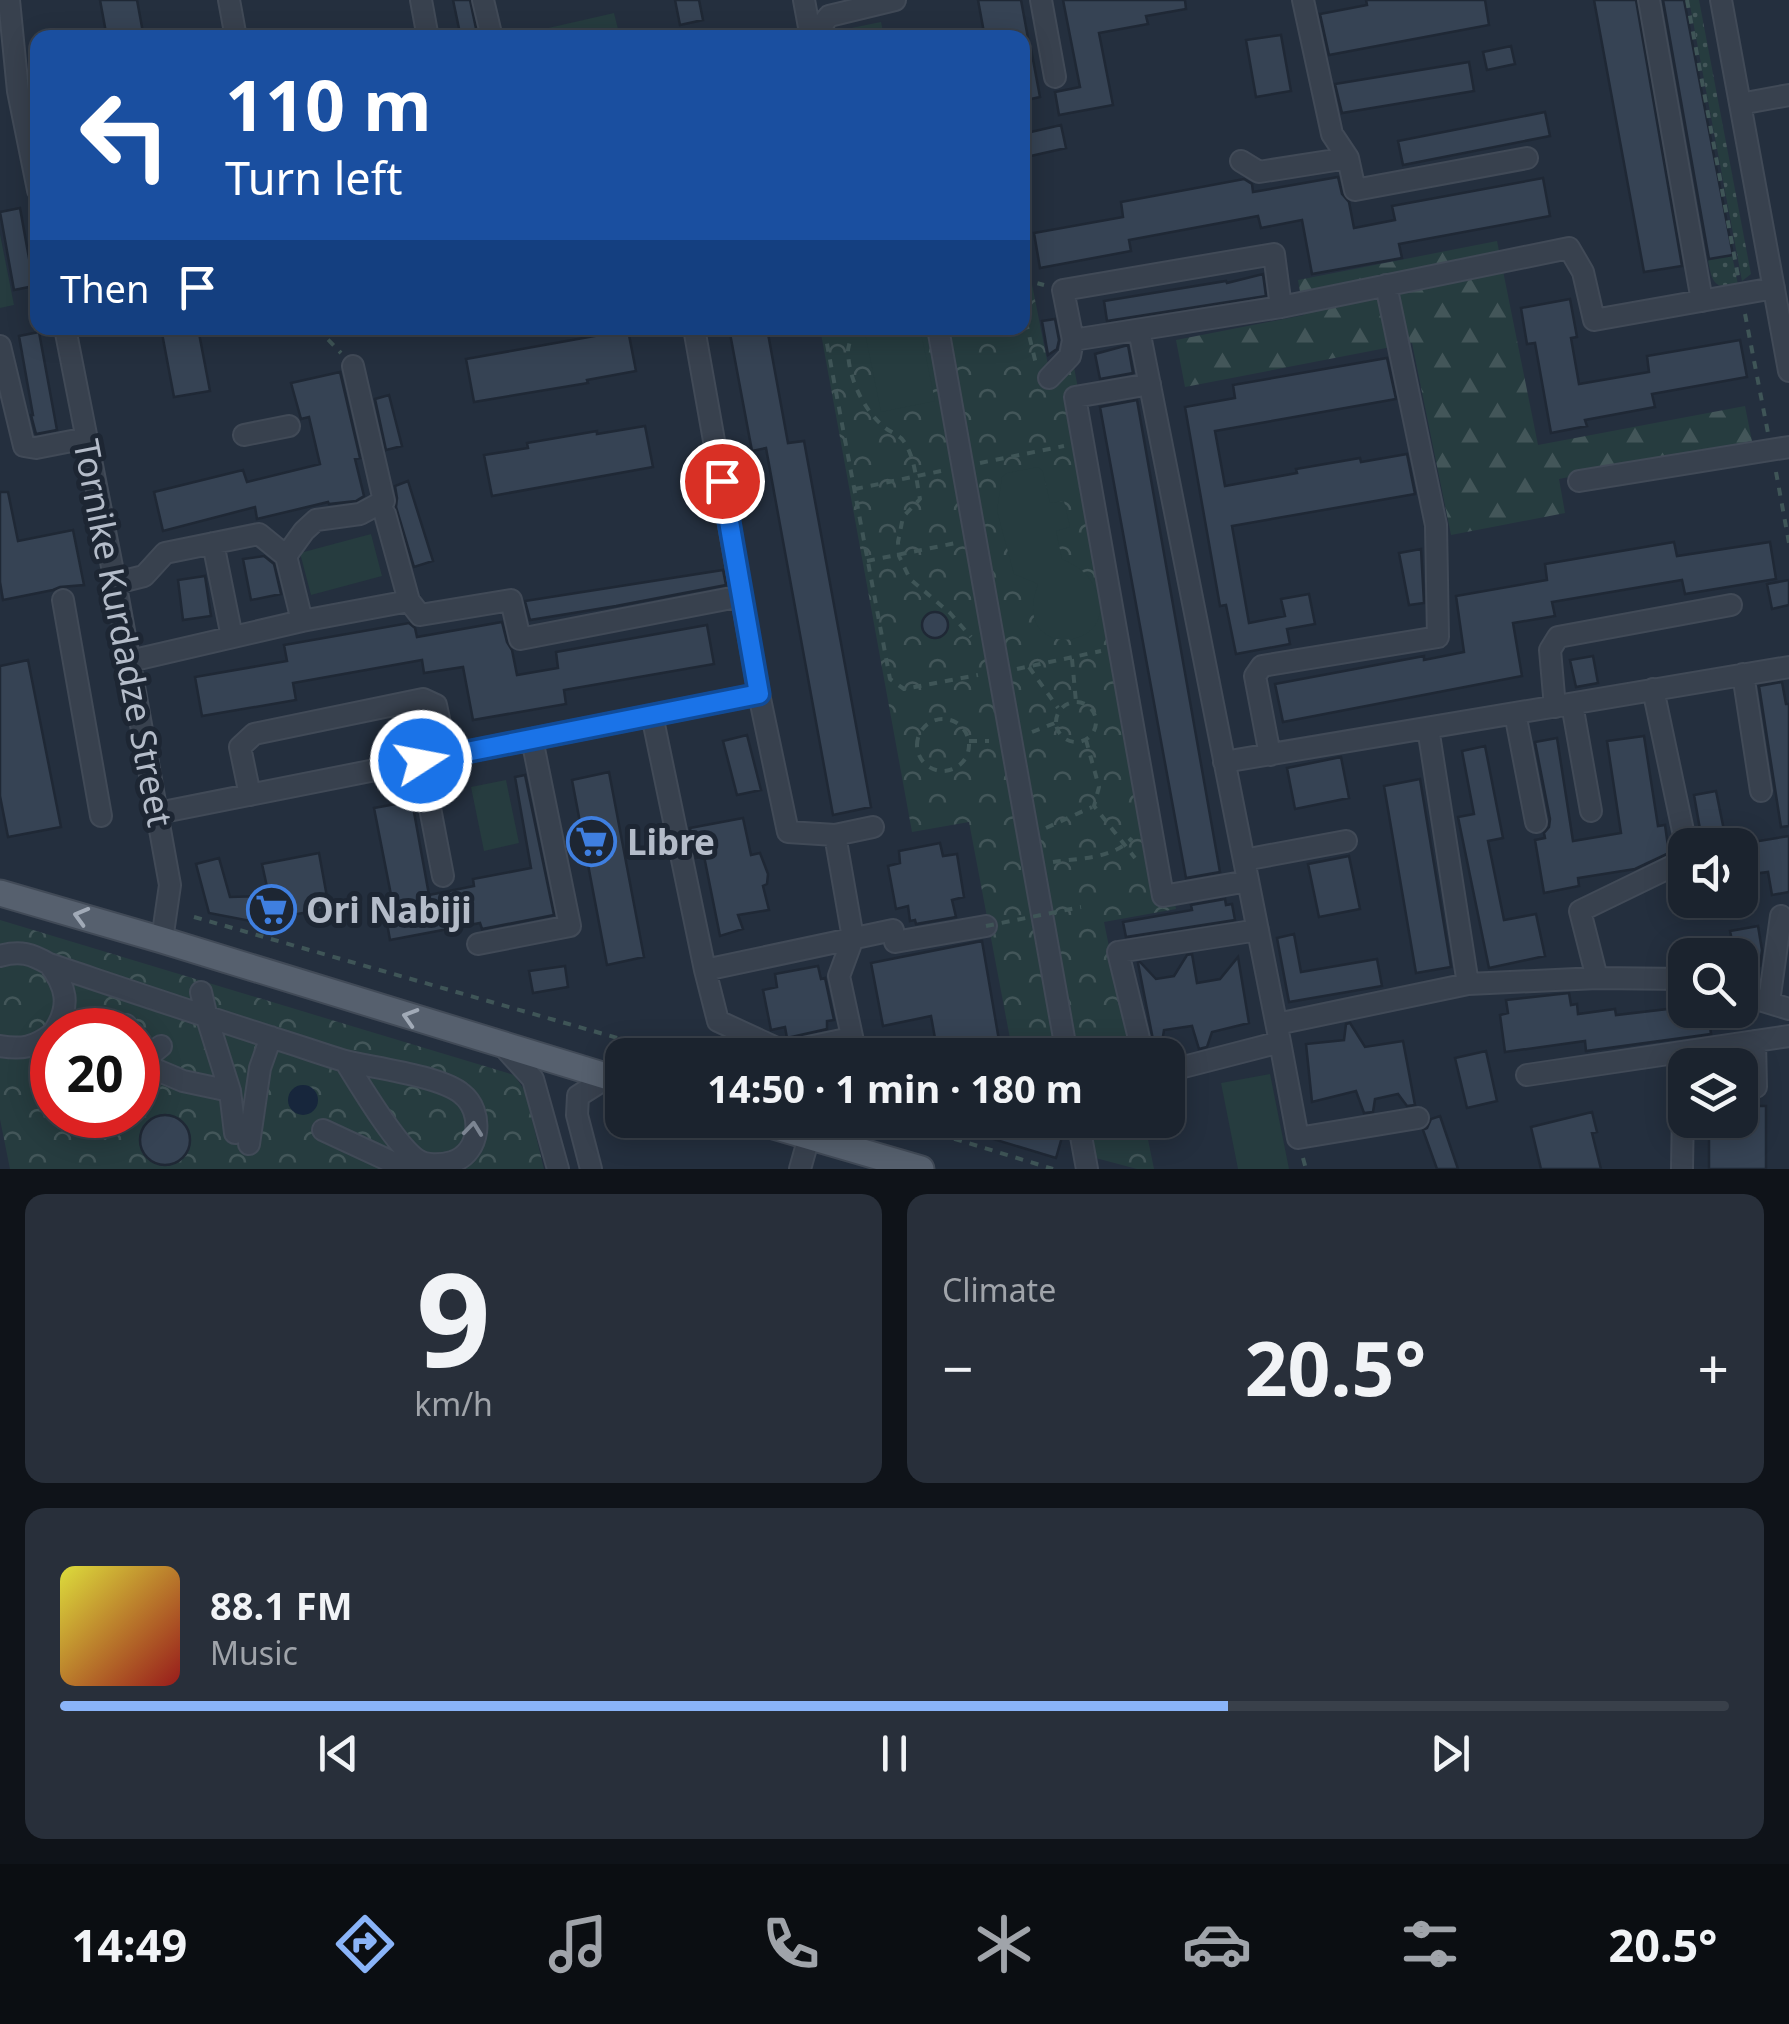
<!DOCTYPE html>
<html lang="en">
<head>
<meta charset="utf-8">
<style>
	body { margin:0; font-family:"Noto Sans",sans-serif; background:#282f3a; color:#f1f3f6; height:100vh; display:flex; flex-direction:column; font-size:38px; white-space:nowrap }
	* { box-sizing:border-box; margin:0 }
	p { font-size:32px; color:#a0a4aa }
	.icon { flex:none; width:55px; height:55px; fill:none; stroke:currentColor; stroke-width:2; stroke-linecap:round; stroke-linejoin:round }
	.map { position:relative; height:1169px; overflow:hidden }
	.panel { display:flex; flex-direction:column; gap:25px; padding:25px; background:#0f1319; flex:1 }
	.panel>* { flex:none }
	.guide { position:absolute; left:30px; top:30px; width:1000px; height:305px; border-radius:20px; box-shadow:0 5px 25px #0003,0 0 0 2px #39404a; background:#1a4fa0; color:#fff; overflow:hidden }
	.fabs { position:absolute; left:1668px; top:828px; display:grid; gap:20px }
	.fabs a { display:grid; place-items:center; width:90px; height:90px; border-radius:20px; background:#1b232e; box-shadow:0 5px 25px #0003,0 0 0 2px #39404a; font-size:50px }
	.speed { position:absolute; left:30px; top:1008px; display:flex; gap:20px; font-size:50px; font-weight:700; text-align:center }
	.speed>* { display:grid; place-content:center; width:130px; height:130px; border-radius:50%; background:#1b232e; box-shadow:0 5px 25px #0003,0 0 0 2px #39404a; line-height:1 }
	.speed .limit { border:15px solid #d22; background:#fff; color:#111 }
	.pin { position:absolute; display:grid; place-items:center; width:85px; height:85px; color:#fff; margin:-42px; border:5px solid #fff; border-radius:50%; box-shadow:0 2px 10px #0007 }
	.me { position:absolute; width:110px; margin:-55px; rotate:79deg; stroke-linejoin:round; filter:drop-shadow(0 0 8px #0008) }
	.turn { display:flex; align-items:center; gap:35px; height:210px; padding:0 30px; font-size:45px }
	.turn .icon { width:130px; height:130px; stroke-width:2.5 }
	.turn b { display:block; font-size:70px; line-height:85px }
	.then { display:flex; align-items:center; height:95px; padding:0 30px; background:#0003; gap:20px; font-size:38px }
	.big { font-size:75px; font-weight:700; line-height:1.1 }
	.panel .card { flex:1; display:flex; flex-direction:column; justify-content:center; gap:15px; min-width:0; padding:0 35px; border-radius:20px; background:#282f3a }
	.panel .dial { align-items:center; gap:0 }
	.dial b { font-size:130px; line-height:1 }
	.song { display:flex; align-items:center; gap:30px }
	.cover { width:120px; height:120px; border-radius:15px; background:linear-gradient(135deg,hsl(60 70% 55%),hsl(0 70% 35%)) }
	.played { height:10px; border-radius:5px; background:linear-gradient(90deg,#8ab4f8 70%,#39404a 70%) }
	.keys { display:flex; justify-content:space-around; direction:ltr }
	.heat { display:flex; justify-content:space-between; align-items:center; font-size:55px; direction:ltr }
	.panel .tiles { flex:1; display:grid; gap:25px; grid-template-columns:1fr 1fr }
	.card:last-child { grid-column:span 2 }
	.trip { position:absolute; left:605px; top:1038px; width:580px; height:100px; border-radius:20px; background:#1b232e; box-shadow:0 5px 25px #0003,0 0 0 2px #39404a; font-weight:700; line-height:100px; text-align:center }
	.tab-bar { display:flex; height:160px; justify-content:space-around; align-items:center; background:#0b0e12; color:#a0a4aa }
	.tab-bar .icon { width:70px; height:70px }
	.tab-bar .current { color:#8ab4f8 }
	.tab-bar b { font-size:45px; color:#f1f3f6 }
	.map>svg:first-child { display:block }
	.grass { fill:url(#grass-dots) }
	.forest { fill:url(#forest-firs) }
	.park { fill:url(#park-crowns); fill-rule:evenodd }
	.pitch { fill:#263c3f }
	.water { fill:#17263c }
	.building { fill:#364354; stroke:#1f2835; stroke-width:2.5 }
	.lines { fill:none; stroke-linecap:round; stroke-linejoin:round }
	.minor-casing { stroke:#414a57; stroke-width:24 }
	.major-casing { stroke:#414a57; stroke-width:29 }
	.path { stroke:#3f5557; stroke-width:4; stroke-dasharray:8 8; stroke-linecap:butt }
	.minor { stroke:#38414e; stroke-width:20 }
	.major { stroke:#56606e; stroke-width:25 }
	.path-bridge { stroke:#3f5557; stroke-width:4; stroke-dasharray:8 8; stroke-linecap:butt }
	.oneway { stroke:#a1aab7 }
	.oneway2 { stroke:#7c8592 }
	.route-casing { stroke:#114b97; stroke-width:25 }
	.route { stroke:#1a73e8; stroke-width:18 }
	.labels { text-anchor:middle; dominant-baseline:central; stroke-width:10; stroke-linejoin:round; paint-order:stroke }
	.street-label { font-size:35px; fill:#b4bcc9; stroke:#1d2633 }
	.poi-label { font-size:35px; font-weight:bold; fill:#b4bcc9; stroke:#1d2633; text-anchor:start }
</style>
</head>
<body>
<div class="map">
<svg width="1789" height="1169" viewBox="0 0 1789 1169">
	<defs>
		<pattern id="grass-dots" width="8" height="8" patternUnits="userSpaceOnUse" patternTransform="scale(2.5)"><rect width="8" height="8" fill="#263c3f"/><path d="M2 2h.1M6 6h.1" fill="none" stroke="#435659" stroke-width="1.8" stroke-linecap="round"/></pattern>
		<pattern id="forest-firs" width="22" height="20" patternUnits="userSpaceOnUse" patternTransform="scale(2.5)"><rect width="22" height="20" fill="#263c3f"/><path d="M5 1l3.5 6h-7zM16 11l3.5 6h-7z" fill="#435659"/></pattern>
		<pattern id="park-crowns" width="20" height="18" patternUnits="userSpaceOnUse" patternTransform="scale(2.5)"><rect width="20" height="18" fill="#263c3f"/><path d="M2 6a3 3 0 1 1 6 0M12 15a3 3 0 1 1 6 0" fill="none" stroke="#435659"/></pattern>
	</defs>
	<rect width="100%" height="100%" fill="#242f3e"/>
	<path class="grass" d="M1689,0H1699L1751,274L1742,281Z
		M1732,255L1738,285C1713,290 1712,281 1708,260Z"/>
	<path class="forest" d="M1497,241L1538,445L1745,406L1752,441L1559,479L1565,513L1451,535L1412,343L1185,387L1176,340L1304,315L1298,280Z"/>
	<path class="park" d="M881,22L884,37H843L842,30Z
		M1023,239L1048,365L1073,362L1176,909L1104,922L1131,1055H1063L1061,1042L1012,1049L969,822L912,832L820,328H1022Z
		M0,920L514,1075L525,1091L544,1169H10L0,1119ZM52,1030H138V1115H52Z
		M1072,1120H1144L1154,1169H1137L1077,1153Z"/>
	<path class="pitch" d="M614,13L620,37H523L522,34Z
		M0,234L14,305L0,308Z
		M864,328H920L935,401L881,412Z
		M1039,467L1043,472L1050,503L1064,501L1070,527L1056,531L1062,559C1081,568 1092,576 1098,596C1114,647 1032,657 1033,607C1033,599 1036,591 1038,584L1014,574L997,511L1002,477L1007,473Z
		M371,534L382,576L311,595L300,553Z
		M506,780L519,843L484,851L471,787Z
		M1270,1074L1289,1169H1238L1221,1083Z"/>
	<path class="water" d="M288 1100a15 15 0 1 1 30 0a15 15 0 1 1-30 0Z"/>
	<path class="building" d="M100,0H137L144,38H107Z
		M453,0H470L478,38H461Z
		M675,0H699L703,20L680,25Z
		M978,0H1021L1028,38H985Z
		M1063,0H1185L1186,9L1146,16L1148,24L1099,33L1113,105L1059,115L1055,92L1080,87Z
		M1366,0H1485L1489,25L1329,55L1320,14L1367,5Z
		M1594,0H1636L1682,266L1644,272Z
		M1663,0H1684L1733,255L1709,259Z
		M1281,35L1291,91L1256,97L1246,40Z
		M1511,46L1515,64L1487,70L1483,52Z
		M1022,49H1031L1040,97L1022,101Z
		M1469,62L1474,91L1342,113L1335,84Z
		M1545,112L1550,136L1403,165L1398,141Z
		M1061,125L1066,148L1022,158V134Z
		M1338,177L1342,194L1349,202L1354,228L1395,220L1392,206L1543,178L1550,216L1399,244L1402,258L1312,274L1302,220L1261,228L1258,216L1129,240L1131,251L1040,268L1034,233L1123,217L1121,202L1244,179L1252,184L1253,192Z
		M20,208L34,286L14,290L0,212Z
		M1263,274L1266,296L1107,321L1104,301L1226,281L1227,283Z
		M1570,299L1577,337L1571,338L1579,384L1649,372L1647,356L1740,340L1747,377L1652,394L1655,407L1585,420L1587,426L1551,433L1535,343L1527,344L1521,308Z
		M1055,319L1059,340L1057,349L1048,355L1042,321Z
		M161,328H198L210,391L174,397Z
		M729,328H767L788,443L804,441L871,807L833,815L766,448L752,451Z
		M628,330L636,371L587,380L588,383L474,402L466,359Z
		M39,332L57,430L36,434L31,415H33L19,336Z
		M1128,345L1133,373L1100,379L1095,354Z
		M1387,358L1396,399L1215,431L1225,486L1297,473L1296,469L1360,458L1361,462L1407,454L1415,494L1232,526L1249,623L1285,616L1281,599L1309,594L1315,624L1287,629L1290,644L1236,654L1226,605L1220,606L1185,407L1235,398L1233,385Z
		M340,372L360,458L355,459L364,496L356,501L329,504L328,502L257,519L255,507L163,531L154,492L243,470L247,482L320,464L309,417L301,419L291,383Z
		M389,395L402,446L386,450L375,399Z
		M1137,400L1220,872L1186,878L1100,407Z
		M645,426L653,467L492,496L484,455L528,448L527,443L597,431V434Z
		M408,481L433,561L414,567L396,507L397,498L395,486Z
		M0,492H8L18,541L73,530L84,585L60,587L53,590L3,600L0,582Z
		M1674,542L1677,556L1770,542L1776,579L1685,594L1682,580L1552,602L1555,616L1513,623L1522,676L1283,722L1275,684L1424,656V660L1464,652L1456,596L1547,580L1545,564Z
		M1421,549L1424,603L1409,605L1399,553Z
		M264,556L274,564L281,594L251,600L243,559Z
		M723,570L726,585L616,606L530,620L525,601Z
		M205,576L211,616L183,620L178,580Z
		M1789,580V605L1772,609L1767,584Z
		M922 625a13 13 0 1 1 26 0a13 13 0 1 1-26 0Z
		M502,622L507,642L512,650L517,675L558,668L556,652L707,625L714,664L564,690L566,704L473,720L463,667L424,673L422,660L293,683L296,700L202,716L195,677L287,661L284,645L409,623L415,628L417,637Z
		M1593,656L1598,683L1576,687L1570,660Z
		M28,660L61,827L8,837L0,796V666Z
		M1782,682L1786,704H1789V826L1781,827L1759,686Z
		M747,735L761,790L737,795L723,741Z
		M1644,736L1658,826L1665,825L1669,853L1635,869L1578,878L1579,886L1544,893L1535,840L1545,838L1544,833L1549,827L1550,819L1535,742L1557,738L1573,841L1621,833L1607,741Z
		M1485,746L1503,838L1488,841L1504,920L1536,914L1545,956L1489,968L1458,817L1474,814L1462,751Z
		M1341,757L1349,798L1295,809L1287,768Z
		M609,772L644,957L607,965L572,780Z
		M525,775L554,915L482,929L480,923L390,940L383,901L392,900L374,808L412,801L429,895L474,886L473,879L531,868L515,777Z
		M1420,779L1451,967L1416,973L1384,786Z
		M1716,791L1727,845H1711L1708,834L1701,835L1694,795Z
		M743,818L751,855L760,853L768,874L767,884L763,886L769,910L738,915L743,929L720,936L704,856L696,858L690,828Z
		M1789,836V892L1772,895L1768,872L1752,874L1747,843Z
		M940,843L943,856L957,854L964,897L952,900L956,917L916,924L915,920L910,921L908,906L896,909L888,866L900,863L899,851Z
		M319,853L329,908L256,922L209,913L196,864L219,858L230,897L269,896L262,864Z
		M1349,856L1360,909L1319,917L1308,864Z
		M1225,899L1226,905L1232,904L1235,920L1126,937L1123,922L1192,910L1191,905Z
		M1758,926L1762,950L1760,966L1740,970V955H1735L1730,931Z
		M1294,934L1301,972L1377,959L1382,986L1289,1002L1277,938Z
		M982,941L1001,1052L986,1055H938L931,1016L883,1026L871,963Z
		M1192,954L1197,983L1220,979L1238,957L1249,1023L1212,1032L1207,1047L1199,1049L1192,1026L1164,1030L1160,1055H1156L1138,963L1140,962L1156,979L1174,976L1187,955Z
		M565,966L568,987L533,993L529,971Z
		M818,966L821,979L825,978L834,1020L827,1021V1029L787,1038L785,1027L771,1030L763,990L777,987L775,974Z
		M1569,993L1571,1005L1577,1004L1578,1014L1615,1009L1616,1015L1685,1007V1010H1708L1711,1034L1586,1051L1585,1041L1505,1052L1500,1015L1508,1013L1506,1000Z
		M1350,1023L1365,1047L1403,1041L1415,1105L1407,1106L1398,1094L1375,1099L1373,1112L1364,1113L1356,1091L1312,1102L1306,1044L1344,1040L1346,1024Z
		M1486,1051L1497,1101L1467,1108L1455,1058Z
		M1740,1106H1766V1169H1709V1120H1740Z
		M1592,1112L1597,1132L1592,1133L1601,1169H1541L1531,1127Z
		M140 1140a25 25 0 1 1 50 0a25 25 0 1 1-50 0Z
		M1440,1116L1458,1169H1437L1423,1130L1427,1128L1431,1119Z
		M944,1120H1058L1054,1135L1062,1137L1056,1158L944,1124Z"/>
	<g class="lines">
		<defs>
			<path id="minor" d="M9,0L18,91L38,190
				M229,0L236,38
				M421,0L428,38
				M483,0L492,38
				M804,0L811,38
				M1041,0L1055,77
				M1303,0L1332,134L1348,158
				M1649,0L1702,301
				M1721,0L1789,371
				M812,38L829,16L895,0
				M1740,104L1789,95
				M1241,161L1259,172L1348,158L1355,190L1527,158
				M65,328L117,592L170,885L162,940
				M694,328L759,694L788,832L835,835L873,827
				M938,328L1067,1055
				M1139,330L1280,1042
				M1073,340L1281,307L1569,248L1583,272L1594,320L1774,288
				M0,346L24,446L36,448L87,438
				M1049,378L1070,356L1073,340L1063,290L1274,254L1281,307
				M1150,384L1075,397L1163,896L1248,881
				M244,435L289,426
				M1579,481L1789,447
				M385,514L409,601
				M213,543L232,637
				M116,583L144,576L165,553L259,534L286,556
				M63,600L101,816
				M302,621L286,556L304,531L316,520L360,514L384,501L353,366
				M130,661L302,621L409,601L420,615L511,600L520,639L742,596
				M1743,674L1761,791
				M1653,689L1686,845
				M1572,704L1591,811
				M1555,707L1550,650L1558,637L1731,605
				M1515,713L1536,822
				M652,715L705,970L893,930
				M1428,728L1468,984
				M1270,755L1255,676L1262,666L1438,637L1436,525L1386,285
				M421,761L443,876
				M1224,762L1789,667
				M250,795L240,747L254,734L423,699L436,705L447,756
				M158,813L759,694
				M835,835L853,938L839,976L856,1055
				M1244,860L1346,841
				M895,942L986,926
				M478,944L570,926L532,739
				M0,956C20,950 32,954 49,964C124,989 198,1014 273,1038C297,1045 321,1054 345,1061C374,1068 441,1076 462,1094C484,1111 481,1153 452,1162C441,1165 425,1166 416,1159C395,1144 360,1085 345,1061
				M49,964C66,986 71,1005 55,1030
				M705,970L718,1021L785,1052L851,1038
				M1597,978L1580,911L1685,860
				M201,992L207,1018L230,1091L235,1133
				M1740,994L1789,1009
				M1769,1002L1781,916
				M1277,1024L1468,984L1597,978L1685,979
				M126,1025L128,1030
				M0,1046C22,1050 35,1047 52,1034
				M503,1046L533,1079L558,1169
				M884,1055L917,1049
				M1143,1055L1118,952L1258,930
				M138,1056L140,1063L183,1081L230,1091
				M138,1065L161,1046
				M1168,1071L1280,1042L1298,1138L1418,1118
				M1527,1075L1789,1036
				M1740,1090L1756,1087L1755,1041
				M105,1115L106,1124
				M1078,1120L1087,1169
				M323,1130L407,1169
				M249,1144L260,1068L271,1037
				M591,1169L577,1115L578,1096L608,1077
				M800,1169L809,1137
				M1682,1169L1683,1106L1685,1102"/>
			<path id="major" d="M0,893L162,940L622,1081
				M753,1120L921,1169"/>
		</defs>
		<use href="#minor" class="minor-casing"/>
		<use href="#major" class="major-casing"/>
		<path class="path" d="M1687,0L1738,276
			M1022,279L1044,285
			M1022,306L1036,364
			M1745,314L1768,433
			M317,328L341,353
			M824,328L890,679L904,689L978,675
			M854,328C852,335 849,343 848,350C848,377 863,409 883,426C888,431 897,434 902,439C915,455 916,480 920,499L903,517L898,542L899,556L910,579L950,613L971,637
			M980,463L1064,446
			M1776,472L1789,543
			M855,489L941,471
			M867,561L956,543
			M1072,659L1076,702
			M1029,667L1058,708
			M1017,669L1101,651
			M1056 722a20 20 0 1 1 40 0a20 20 0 1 1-40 0Z
			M917 745a26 26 0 1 1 52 0a26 26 0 1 1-52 0Z
			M1032,732L1055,723
			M1086,740L1099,787L1094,806L1135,858
			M969,741H989
			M1046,828L1092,807
			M1053,862C1080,858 1113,859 1132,838
			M194,917L677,1055
			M893,1120L1053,1169
			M1303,1158L1306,1169"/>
		<use href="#minor" class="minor"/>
		<use href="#major" class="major"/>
		<path class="path-bridge" d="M986,926L1081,907"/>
	</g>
	<defs><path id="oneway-chevron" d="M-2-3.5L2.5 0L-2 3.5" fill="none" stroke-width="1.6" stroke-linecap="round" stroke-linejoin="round" transform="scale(2.5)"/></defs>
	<g class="oneway">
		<use href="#oneway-chevron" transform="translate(81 916) rotate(-164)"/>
		<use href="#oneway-chevron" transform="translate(410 1017) rotate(-163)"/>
	</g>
	<use class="oneway2" href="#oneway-chevron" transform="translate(473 1129) rotate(-84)"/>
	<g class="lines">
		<defs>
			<path id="route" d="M421,761L759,694L722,481"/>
		</defs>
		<use href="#route" class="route-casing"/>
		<use href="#route" class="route"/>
	</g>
	<defs>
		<symbol id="supermarket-ring" viewBox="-11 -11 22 22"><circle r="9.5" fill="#1d2633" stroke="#3f7fe0" stroke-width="1.5"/><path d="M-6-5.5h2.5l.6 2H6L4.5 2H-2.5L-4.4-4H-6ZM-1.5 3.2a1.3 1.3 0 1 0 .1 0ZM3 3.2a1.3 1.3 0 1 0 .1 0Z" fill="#3f7fe0"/></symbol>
	</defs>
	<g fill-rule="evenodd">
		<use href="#supermarket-ring" x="564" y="814" width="55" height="55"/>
		<use href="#supermarket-ring" x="244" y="882" width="55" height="55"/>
	</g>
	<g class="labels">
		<g class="street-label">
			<text transform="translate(124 633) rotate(79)">Tornike Kurdadze Street</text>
		</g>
		<g class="poi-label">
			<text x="627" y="841">Libre</text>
			<text x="306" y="909">Ori Nabiji</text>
		</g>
	</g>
</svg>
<div class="fabs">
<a><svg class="icon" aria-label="sound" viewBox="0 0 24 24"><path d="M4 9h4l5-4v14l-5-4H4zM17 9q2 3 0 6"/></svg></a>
<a><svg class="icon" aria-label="search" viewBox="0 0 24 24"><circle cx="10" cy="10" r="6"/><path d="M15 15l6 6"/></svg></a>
<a><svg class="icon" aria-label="layers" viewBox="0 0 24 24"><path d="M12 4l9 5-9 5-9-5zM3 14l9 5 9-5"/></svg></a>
</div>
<div class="speed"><div class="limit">20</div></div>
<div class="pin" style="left:722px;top:481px;background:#d93025"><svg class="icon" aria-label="arrive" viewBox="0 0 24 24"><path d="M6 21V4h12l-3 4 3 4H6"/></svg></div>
<svg class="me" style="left:421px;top:761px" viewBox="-20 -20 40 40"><circle r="17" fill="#1a73e8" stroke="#fff" stroke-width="3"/><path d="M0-11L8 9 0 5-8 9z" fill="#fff"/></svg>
<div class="trip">14:50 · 1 min · 180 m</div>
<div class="guide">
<div class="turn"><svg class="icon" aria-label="left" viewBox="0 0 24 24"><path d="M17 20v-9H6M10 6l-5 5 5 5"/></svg><div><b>110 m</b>Turn left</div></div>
<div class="then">Then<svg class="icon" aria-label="arrive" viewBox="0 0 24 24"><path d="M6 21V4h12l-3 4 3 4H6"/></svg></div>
</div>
</div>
<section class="panel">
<div class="tiles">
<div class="card dial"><b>9</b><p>km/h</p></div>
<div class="card"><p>Climate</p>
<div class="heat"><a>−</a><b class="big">20.5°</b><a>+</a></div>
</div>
<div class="card">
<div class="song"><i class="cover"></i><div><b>88.1 FM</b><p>Music</p></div></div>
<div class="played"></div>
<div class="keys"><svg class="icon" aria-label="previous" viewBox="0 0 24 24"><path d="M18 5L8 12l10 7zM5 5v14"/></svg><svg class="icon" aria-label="pause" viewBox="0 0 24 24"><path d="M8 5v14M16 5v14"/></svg><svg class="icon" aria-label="next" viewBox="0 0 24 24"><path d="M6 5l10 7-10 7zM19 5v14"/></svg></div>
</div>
</div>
</section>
<nav class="tab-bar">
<b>14:49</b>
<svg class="icon current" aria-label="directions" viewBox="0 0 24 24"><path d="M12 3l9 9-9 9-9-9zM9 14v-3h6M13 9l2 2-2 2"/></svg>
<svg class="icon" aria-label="music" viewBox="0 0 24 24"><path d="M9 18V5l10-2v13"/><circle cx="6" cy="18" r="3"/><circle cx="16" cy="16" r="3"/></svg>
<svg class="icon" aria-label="phone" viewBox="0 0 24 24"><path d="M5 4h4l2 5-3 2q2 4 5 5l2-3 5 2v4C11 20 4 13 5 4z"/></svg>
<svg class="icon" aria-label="climate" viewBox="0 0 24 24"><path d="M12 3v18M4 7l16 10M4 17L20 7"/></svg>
<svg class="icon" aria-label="car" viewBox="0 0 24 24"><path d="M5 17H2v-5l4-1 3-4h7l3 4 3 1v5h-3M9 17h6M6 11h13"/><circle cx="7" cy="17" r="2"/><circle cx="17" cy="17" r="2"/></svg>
<svg class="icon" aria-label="filters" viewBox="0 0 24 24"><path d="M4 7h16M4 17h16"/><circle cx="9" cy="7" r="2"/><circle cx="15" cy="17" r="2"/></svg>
<b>20.5°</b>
</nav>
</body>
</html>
